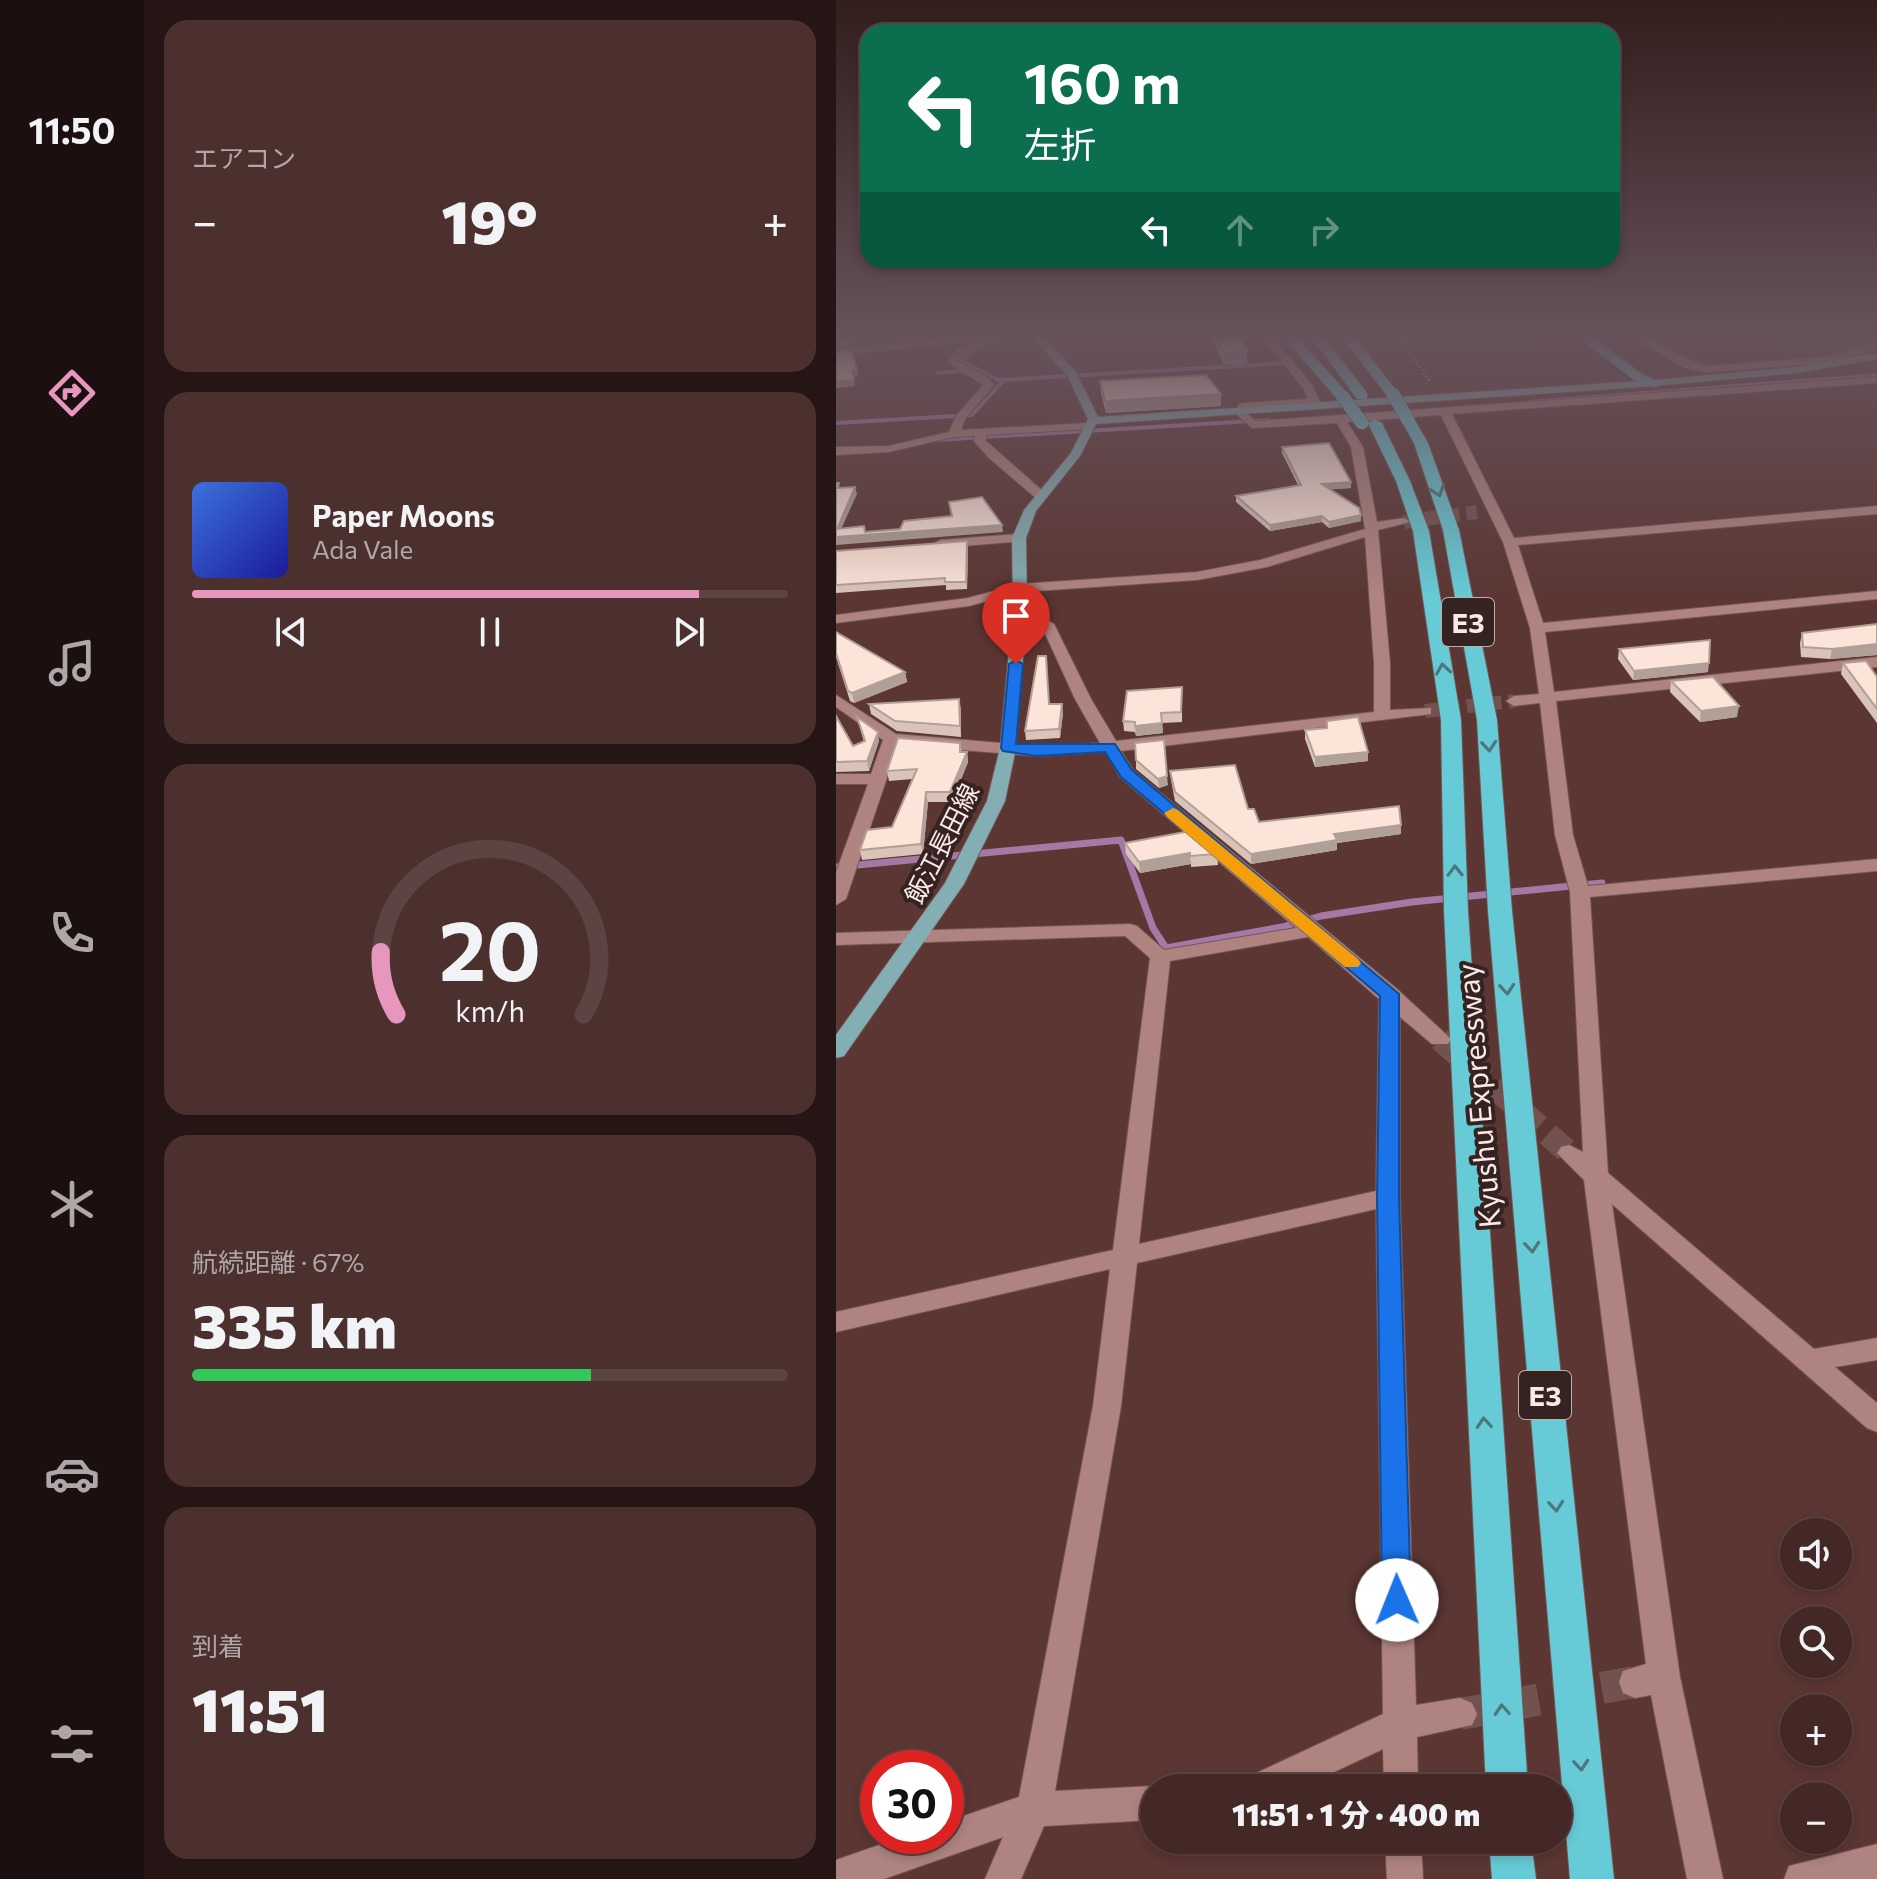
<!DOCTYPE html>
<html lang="ja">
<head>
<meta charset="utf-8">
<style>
	body { margin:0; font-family:Commissioner,"Noto Sans JP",sans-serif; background:#4b302e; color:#f1f3f6; height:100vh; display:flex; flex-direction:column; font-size:30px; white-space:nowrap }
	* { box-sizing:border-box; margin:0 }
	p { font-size:26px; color:#afa6a7 }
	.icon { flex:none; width:44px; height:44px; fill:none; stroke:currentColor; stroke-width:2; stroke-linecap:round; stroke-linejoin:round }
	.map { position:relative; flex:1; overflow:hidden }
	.drawer { display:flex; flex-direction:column; gap:20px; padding:20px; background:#251615; width:692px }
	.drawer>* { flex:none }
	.hud { position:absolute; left:24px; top:24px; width:760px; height:244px; border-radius:24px; box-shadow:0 4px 12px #0003,0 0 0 2px #5c4443; background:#0b6e4f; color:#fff; overflow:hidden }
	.tools { position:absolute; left:944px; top:1518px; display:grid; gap:16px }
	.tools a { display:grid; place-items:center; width:72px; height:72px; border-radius:50%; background:#442826; box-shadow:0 4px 12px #0003,0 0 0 2px #5c4443; font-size:40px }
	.speed { position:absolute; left:24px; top:1750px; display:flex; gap:16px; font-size:40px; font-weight:700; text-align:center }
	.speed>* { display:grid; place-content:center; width:104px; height:104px; border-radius:50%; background:#442826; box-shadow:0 4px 12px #0003,0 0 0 2px #5c4443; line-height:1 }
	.speed .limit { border:12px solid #d22; background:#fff; color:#111 }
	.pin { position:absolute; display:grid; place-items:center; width:68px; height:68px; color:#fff; margin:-82px -34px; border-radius:50% 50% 50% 0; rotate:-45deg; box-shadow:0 0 8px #0007 }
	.pin .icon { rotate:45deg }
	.me { position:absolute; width:88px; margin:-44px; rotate:359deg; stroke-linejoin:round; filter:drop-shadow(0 0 6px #0008) }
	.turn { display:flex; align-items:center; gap:28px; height:168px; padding:0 32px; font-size:36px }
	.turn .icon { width:104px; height:104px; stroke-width:2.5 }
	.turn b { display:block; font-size:56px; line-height:68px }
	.lanes { display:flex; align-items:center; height:76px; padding:0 32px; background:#0003; justify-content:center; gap:40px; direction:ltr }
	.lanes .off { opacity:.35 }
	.big { font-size:60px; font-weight:800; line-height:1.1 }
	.drawer .tile { flex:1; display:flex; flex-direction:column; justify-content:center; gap:12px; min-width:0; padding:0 28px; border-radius:24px; background:#4b302e }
	.drawer .dial { align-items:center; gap:0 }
	.dial svg { height:208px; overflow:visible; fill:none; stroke:#5c4443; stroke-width:7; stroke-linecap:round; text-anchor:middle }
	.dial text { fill:#f1f3f6; stroke:none }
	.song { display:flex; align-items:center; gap:24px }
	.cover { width:96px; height:96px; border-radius:12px; background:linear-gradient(135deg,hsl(220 70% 55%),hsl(240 70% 35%)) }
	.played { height:8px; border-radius:4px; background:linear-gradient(90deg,#e797bd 85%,#5c4443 85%) }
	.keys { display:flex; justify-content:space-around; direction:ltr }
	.heat { display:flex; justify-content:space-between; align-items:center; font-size:44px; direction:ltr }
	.charge { height:12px; border-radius:6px; background:linear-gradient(90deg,#34c759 67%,#5c4443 0) }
	.trip { position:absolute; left:304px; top:1774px; width:432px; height:80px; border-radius:40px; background:#442826; box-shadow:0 4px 12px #0003,0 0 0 2px #5c4443; font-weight:800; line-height:80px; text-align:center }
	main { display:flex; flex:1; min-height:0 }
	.menu { display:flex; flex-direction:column; width:144px; justify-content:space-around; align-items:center; background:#1b100f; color:#afa6a7 }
	.menu .icon { width:56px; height:56px }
	.menu .current { color:#e797bd }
	.menu b { font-size:36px; color:#f1f3f6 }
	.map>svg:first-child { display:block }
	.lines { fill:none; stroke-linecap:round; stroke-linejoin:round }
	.stream-far1 { stroke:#a479a6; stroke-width:4 }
	.stream { stroke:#a479a6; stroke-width:7 }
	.minor-tunnel-far3 { stroke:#73514e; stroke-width:11; stroke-dasharray:11 6; stroke-linecap:butt }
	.minor-tunnel-far2 { stroke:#73514e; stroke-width:14; stroke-dasharray:14 7; stroke-linecap:butt }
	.minor-tunnel-far1 { stroke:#73514e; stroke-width:24; stroke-dasharray:24 12; stroke-linecap:butt }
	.minor-tunnel { stroke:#73514e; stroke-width:32; stroke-dasharray:32 16; stroke-linecap:butt }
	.minor-casing { stroke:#745653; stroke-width:2 }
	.major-casing { stroke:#745653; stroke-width:2 }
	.highway-casing { stroke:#745653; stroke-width:2 }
	.path { stroke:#a28582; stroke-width:3; stroke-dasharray:2 2; stroke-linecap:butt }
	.minor { fill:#af8480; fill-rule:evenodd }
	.major { fill:#83afb4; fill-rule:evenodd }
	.highway { fill:#66cbd6; fill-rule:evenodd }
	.highway-bridge-casing { stroke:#745653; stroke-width:14; stroke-linecap:butt }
	.highway-bridge { stroke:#66cbd6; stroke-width:13 }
	.wall { fill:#dac4ba }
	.shaded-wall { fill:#b1a097 }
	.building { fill:#fde4d8; stroke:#b1a097; stroke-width:2 }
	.oneway { stroke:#4d777c }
	.route { fill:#1a73e8; stroke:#114b97; stroke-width:2 }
	.slow { fill:#f59e0b }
	.labels { text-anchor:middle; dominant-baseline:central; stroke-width:8; stroke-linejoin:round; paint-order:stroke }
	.far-street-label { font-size:26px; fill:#fce9e7; stroke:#342321 }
	.shield { fill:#342321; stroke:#c0aeac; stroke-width:2 }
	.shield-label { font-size:28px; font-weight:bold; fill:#fce9e7 }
	.street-label { font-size:30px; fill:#fce9e7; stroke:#342321 }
</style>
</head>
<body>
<main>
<nav class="menu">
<b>11:50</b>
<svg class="icon current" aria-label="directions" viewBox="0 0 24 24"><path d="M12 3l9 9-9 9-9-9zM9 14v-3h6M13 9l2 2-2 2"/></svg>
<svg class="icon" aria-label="music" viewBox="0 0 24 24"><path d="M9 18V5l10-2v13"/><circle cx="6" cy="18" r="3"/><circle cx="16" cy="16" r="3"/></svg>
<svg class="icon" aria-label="phone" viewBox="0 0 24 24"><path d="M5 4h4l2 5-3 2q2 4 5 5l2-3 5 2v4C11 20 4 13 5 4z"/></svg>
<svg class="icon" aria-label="climate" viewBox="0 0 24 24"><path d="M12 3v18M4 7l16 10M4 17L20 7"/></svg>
<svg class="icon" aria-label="car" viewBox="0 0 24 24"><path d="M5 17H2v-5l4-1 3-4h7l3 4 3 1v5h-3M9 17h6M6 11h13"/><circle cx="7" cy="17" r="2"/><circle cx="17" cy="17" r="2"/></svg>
<svg class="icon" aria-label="filters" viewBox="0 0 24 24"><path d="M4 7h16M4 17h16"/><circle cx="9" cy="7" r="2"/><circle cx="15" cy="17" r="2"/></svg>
</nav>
<section class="drawer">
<div class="tile"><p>エアコン</p>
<div class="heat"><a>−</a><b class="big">19°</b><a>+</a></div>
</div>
<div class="tile">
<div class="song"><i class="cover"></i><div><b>Paper Moons</b><p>Ada Vale</p></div></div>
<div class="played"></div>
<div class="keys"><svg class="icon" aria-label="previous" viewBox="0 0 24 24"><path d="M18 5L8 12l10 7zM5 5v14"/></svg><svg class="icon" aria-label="pause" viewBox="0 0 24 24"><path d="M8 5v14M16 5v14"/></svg><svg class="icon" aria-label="next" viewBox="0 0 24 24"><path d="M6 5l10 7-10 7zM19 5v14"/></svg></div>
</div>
<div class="tile dial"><svg viewBox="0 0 100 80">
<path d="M14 69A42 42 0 1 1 86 69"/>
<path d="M14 69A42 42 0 0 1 8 45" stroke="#e797bd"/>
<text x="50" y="56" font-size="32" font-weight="700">20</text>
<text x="50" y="72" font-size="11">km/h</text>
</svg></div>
<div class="tile"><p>航続距離 · 67%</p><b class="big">335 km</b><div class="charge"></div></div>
<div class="tile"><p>到着</p><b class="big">11:51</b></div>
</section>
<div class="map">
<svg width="1041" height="1879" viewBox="0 0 1041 1879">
	<rect width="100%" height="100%" fill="#5b3633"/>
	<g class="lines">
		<path class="stream-far1" d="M160,340L141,348L125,361L163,380L452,363
			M101,373L132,370
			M694,402L1041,375
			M0,423L136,415L167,381
			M99,440L433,420"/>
		<path class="stream" d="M0,867L285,840L317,928L330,948L446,927L485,916L576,902L766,883"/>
		<path class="minor-tunnel-far3" d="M457,343L484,336"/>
		<path class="minor-tunnel-far2" d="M568,522L641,512
			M589,711L678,701"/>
		<path class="minor-tunnel-far1" d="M604,1039L733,1153"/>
		<path class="minor-tunnel" d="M624,1714L799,1682"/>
		<defs>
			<path id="minor" d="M129,336H193L149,341L122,361L151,377L158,385L129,419L125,430L252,423L258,426L252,429L150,435V441L209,493V499H201L153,458L138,441L139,436L118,437L52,452L0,455V447L52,446L113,432L120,416L147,385L111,362L121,350L136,342L0,355V349Z
				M425,336H435L477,386L484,402L479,405L412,409L411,413L419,421L1041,377V383L616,414L678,538L1041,506V514L682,545L707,623L1041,591V599L709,632L718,692L1041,657V667L720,701L737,835L752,886L1041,859V871L754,897L772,1173L978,1349L1041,1338V1360L999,1367L1041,1403V1432L1031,1428L776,1204L844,1677L887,1879H851L815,1695L799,1698L787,1693L783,1682L787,1671L810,1664L748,1180L721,1153L725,1147L733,1145L747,1152L734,892L719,835L704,703L678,706L670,701L678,696L703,694L694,628L667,542L605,415L511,422L527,447L541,522L568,518L574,522L542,530L554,663V710L595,708V714L285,751L297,770L561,989L615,1039L612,1044H596L564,1017V1197L580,1705L624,1698L636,1703L641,1714L636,1725L581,1737L582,1788H548L547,1749L464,1788H409L414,1776L547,1714L540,1209L301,1263L285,1406L219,1791L318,1786L324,1788H318V1820L208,1826L185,1879H149L167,1837L48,1879H0V1860L69,1836H110V1822L183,1797L257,1406L274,1269L0,1332V1312L277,1250L314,958L289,936L0,945V933L294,924L301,926L328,950L460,928L284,777L270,752L200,756L62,745L10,899L0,905V872L32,784H0V774H35L47,740L0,707V695L60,734L200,746L264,743L239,699L207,629L177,608L184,604L218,624L255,699L280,741L538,712V663L529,537L431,567L361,580L185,592L133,606L0,623V615L132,598L184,584L361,572L424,560L529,529L515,447L501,423L416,428L399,413L403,404L407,403L472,399L468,389ZM472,937L543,999L540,1191L303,1244L334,961Z
				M792,336C821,336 844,361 872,366L991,357L1041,343V349L992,363L872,372L849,368Z
				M183,534L190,538L188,541L104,548L97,544L104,540Z
				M549,1840H585L587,1879H551Z
				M1041,1844V1879H948L953,1866Z"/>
			<path id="major" d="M195,336H206L240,372L262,417L819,380L960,367L1041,353V359L960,373L819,386L260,424L244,456L200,511L190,538L191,608L180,748L169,801L128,884L8,1056L0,1058V1035L109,883L151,801L164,748L177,608L176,538L188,510L235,453L252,419L231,375Z"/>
			<path id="highway" d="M447,336H460L512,394V400H502Z
				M475,336H487L531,393V399H521Z
				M505,336H518L563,394L562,397H552Z
				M741,336H755L806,374L825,383L819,387L798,380Z
				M572,416L577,417L592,443L623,530L661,720L676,911L778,1879H734L652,911L641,720L607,530L578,443L565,420Z
				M539,419L546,423L574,481L593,531L625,720L632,911L692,1788H650L608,911L605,720L577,531L560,481L532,423Z
				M653,1840H695L700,1879H656Z"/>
		</defs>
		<use href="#minor" class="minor-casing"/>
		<use href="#major" class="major-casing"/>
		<use href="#highway" class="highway-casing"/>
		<path class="path" d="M563,336L594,382"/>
		<use href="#minor" class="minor"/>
		<use href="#major" class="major"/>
		<use href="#highway" class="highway"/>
		<defs>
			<path id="highway-bridge" d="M557,394L572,420
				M507,397L526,423"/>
		</defs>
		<use href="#highway-bridge" class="highway-bridge-casing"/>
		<use href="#highway-bridge" class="highway-bridge"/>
	</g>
	<path class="wall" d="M375,336H403L411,363L388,364Z
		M264,381L385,406L270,413L265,393Z
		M446,447L515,488L494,489L525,521L493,528L486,522L434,531L400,502V496L462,485L446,453Z
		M132,548L131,589L110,590V585L0,593V551Z
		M1041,624V655L994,659L965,657L964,643L966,633Z
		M0,632L69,672L71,682L18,703L14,701L0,657Z
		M783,649L872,672L797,680L782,659Z
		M1007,663L1041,677V723L1005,674Z
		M835,681L901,717L864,722L834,692Z
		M346,687V722L326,723L327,733L300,736L299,732L288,731L287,721Z
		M33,704L125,709V737L61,731L35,714Z
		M214,704L227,713L224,738L190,740L189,731Z
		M0,716L17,746L28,742L21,717L43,741L33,771L0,772Z
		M469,730L532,761L479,767L469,739Z
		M124,743L126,752H131L132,762L116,802H92L87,854L26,860L24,850L56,827L76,779L53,781L51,771Z
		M300,760L332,785L323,788L300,769Z
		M334,771L412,809L423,822L565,834L501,843V850L415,864L339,801L335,780Z
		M347,825L381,854L382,865L355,867V864L304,873L290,854L289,843L347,833Z"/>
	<path class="shaded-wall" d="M13,338L14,345L0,347V340Z
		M411,351V363L388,364V353Z
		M16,370H21L22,376L18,377Z
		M18,380L19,386L0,388V381Z
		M385,394V406L270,413L269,401Z
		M515,482V488L486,490V484Z
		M19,487L21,494L2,536L1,529Z
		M525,515V521L493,528V522Z
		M486,516V522L434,531V525Z
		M166,525L167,532L0,545V537L28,526L30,535Z
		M131,541L132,548L131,589L130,582Z
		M1041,644V655L994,659L996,649Z
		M873,663L872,672L797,680L798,671Z
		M69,672L71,682L18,703L16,693Z
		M123,699L125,709V737L124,726Z
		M226,704L227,713L224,738L223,729Z
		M903,706L901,717L864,722L865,711Z
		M326,723L327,733L300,736L299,726Z
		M42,732L43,741L33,771L31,761Z
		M131,752L132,762L116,802L114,792Z
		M532,752V761L479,767V757Z
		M331,776L332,785L323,788L322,779Z
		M90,792L92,802L87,854L85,844Z
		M565,825V834L501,843V850L415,864V854L498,834Z
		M354,853L355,864L304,873L303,862Z"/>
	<path class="building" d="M0,336H12L13,338L0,340Z
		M379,336H403L411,351L388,353Z
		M16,350L21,370H16L18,380L0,381V352Z
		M370,375L385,394L269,401L264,381Z
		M493,443L515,482L486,484L523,508L525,515L493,522L486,516L434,525L400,496L465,485L446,447Z
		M0,483H3L2,488L19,487L1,529L28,526L29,532L64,529L68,521L116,516L113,502L146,497L166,525L0,537Z
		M131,541L130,582H109V578L0,585V551Z
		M1041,624V644L996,649L967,647L966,633Z
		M0,632L69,672L16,693L12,691L0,653Z
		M874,640L873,663L798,671L783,649Z
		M202,656H210L213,704H226L223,729L189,731Z
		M1030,661L1041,677V709L1007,663Z
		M877,677L903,706L865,711L835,681Z
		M346,687L345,712L325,713L326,723L299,726V722L287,721L291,691Z
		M123,699L124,726L59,721L33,704Z
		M0,716L17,746L29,741L21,717L42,732L31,761L0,762Z
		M522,717L532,752L479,757L469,730L491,728V721Z
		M62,738L124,743V752H131L114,792H90L85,844L24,850L31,830L56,827L81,769L51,771Z
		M328,740L331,776L322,779L300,760L299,743Z
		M399,765L412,809H418L423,822L563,806L565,825L498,834L501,840L415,854L339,792L334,771Z
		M347,825L381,854L354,856V853L303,862L289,843L349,832Z"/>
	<defs><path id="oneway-chevron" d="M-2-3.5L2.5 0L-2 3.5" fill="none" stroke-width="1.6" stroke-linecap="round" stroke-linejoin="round" transform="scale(2)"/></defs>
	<g class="oneway">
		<use href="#oneway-chevron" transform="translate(602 491) rotate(71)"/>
		<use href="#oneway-chevron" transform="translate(607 669) rotate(-99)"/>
		<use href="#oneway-chevron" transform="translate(653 746) rotate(85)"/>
		<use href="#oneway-chevron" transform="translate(619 871) rotate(-91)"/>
		<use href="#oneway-chevron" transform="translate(671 989) rotate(85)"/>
		<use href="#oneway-chevron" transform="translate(696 1247) rotate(85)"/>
		<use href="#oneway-chevron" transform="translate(648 1423) rotate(-94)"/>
		<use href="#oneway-chevron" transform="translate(720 1506) rotate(85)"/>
		<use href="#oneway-chevron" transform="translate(666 1710) rotate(-94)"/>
		<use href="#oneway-chevron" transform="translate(745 1765) rotate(85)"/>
	</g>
	<linearGradient id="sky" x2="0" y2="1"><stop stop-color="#321e1c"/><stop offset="0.56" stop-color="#66525b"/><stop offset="1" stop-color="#66525b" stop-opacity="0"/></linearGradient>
	<rect width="1041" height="599" fill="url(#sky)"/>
	<path class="route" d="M180,660L187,664L180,744H279L296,770L563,994V1197L575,1600L571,1610L561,1613L551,1610L546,1600L541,1197L544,996L285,777L269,752L200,756L167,751L165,748L173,664Z"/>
	<path class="slow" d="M337,808L342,810L522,959L525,963L522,967H509L331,817L328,813Z"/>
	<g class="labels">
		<g class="far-street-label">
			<text transform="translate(105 843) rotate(-63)">飯江長田線</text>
		</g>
		<g class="shield">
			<rect x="606" y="598" width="52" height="48" rx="6"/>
			<rect x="683" y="1371" width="52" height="48" rx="6"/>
		</g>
		<g class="shield-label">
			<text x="632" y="622">E3</text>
			<text x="709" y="1395">E3</text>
		</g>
		<g class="street-label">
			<text transform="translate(641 1096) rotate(-95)">Kyushu Expressway</text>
		</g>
	</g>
</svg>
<div class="tools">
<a><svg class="icon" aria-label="sound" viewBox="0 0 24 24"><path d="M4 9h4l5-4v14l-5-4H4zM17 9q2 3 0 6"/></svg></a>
<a><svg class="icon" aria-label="search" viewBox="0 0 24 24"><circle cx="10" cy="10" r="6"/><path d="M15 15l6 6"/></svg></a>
<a>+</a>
<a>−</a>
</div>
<div class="speed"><div class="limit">30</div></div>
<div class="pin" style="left:180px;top:664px;background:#d93025"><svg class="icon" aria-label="arrive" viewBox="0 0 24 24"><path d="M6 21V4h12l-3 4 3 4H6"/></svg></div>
<svg class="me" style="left:561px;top:1600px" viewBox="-20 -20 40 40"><circle r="19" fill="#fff"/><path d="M0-13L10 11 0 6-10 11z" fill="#1a73e8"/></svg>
<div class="trip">11:51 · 1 分 · 400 m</div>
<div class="hud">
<div class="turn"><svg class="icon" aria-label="left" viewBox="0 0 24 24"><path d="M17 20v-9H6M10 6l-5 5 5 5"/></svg><div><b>160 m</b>左折</div></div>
<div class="lanes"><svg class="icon" aria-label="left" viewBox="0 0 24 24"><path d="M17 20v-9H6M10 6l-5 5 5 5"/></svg><svg class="icon off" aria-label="ahead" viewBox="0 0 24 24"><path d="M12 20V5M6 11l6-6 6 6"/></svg><svg class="icon off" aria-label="right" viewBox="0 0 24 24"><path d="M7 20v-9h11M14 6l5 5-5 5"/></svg></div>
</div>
</div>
</main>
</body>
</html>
